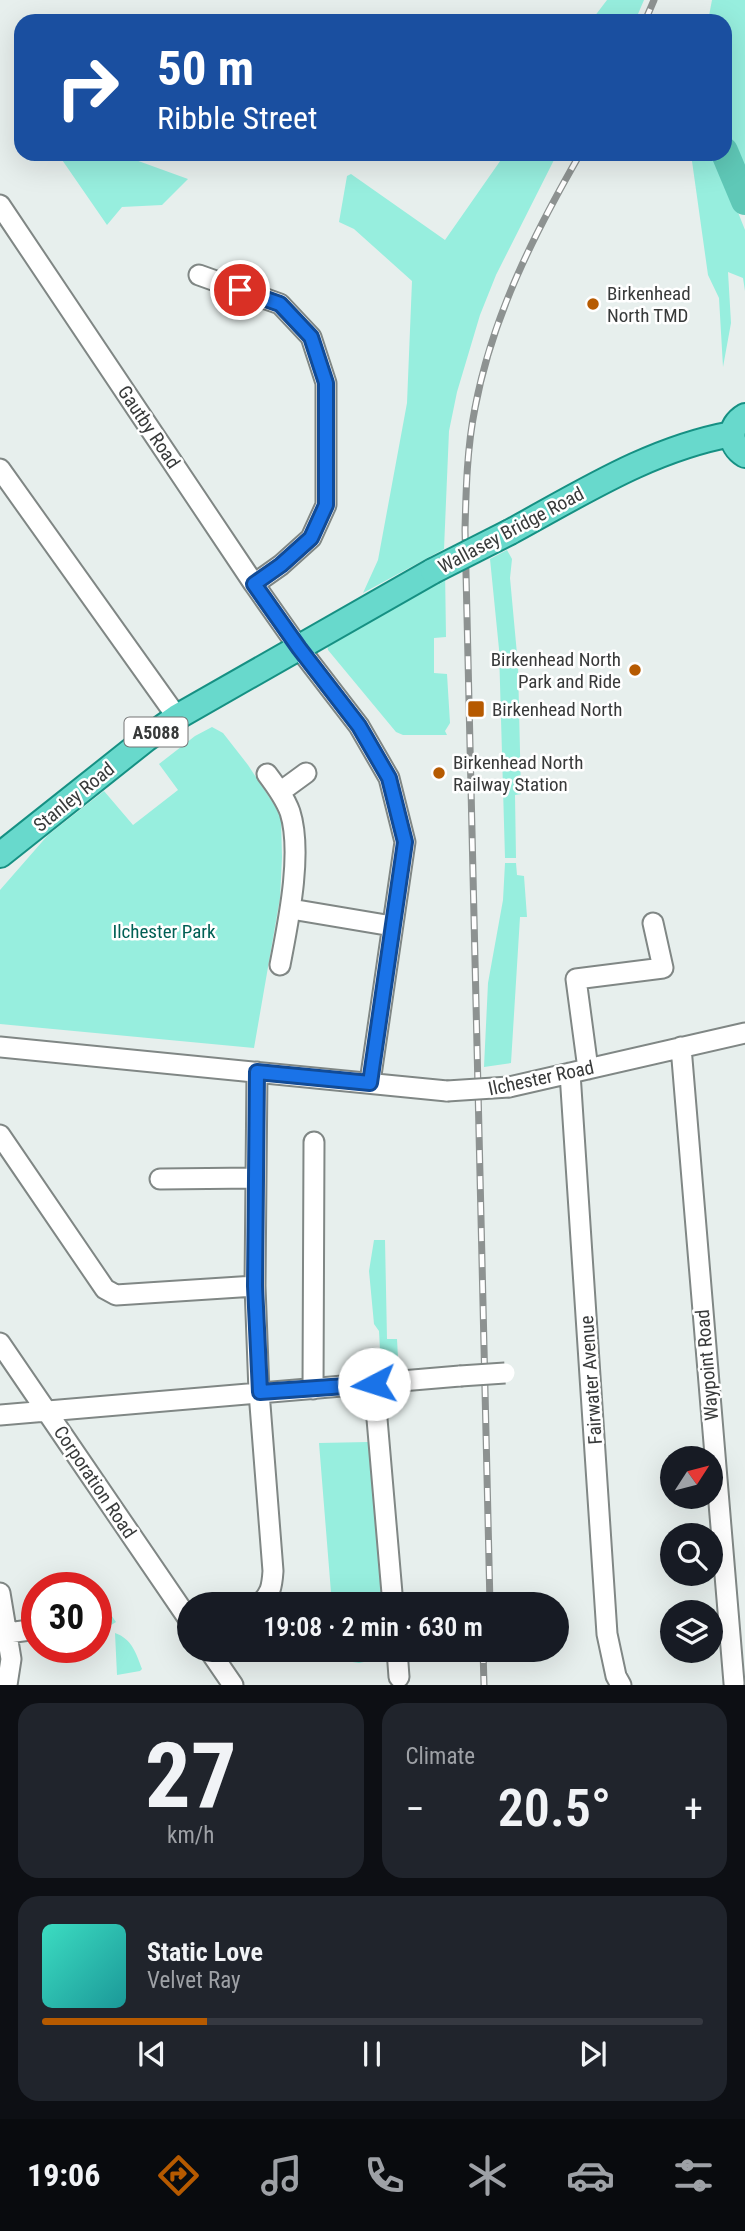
<!DOCTYPE html>
<html lang="en">
<head>
<meta charset="utf-8">
<style>
	body { margin:0; font-family:"Roboto Condensed",sans-serif; background:#20242c; color:#f1f3f6; height:100vh; display:flex; flex-direction:column; font-size:26px; white-space:nowrap }
	* { box-sizing:border-box; margin:0 }
	p { font-size:23px; color:#9ea1a6 }
	.icon { flex:none; width:38px; height:38px; fill:none; stroke:currentColor; stroke-width:2; stroke-linecap:round; stroke-linejoin:round }
	.map { position:relative; height:1685px; overflow:hidden }
	.details { display:flex; flex-direction:column; gap:18px; padding:18px; background:#0d0f14; flex:1 }
	.details>* { flex:none }
	.top-card { position:absolute; left:14px; top:14px; width:718px; height:147px; border-radius:21px; box-shadow:0 7px 28px #0002; background:#1a4fa0; color:#fff; overflow:hidden }
	.needle { width:46px; rotate:54deg }
	.buttons { position:absolute; left:660px; top:1446px; display:grid; gap:14px }
	.buttons a { display:grid; place-items:center; width:63px; height:63px; border-radius:50%; background:#171b24; box-shadow:0 7px 28px #0002; font-size:35px }
	.speed { position:absolute; left:21px; top:1572px; display:flex; gap:14px; font-size:35px; font-weight:700; text-align:center }
	.speed>* { display:grid; place-content:center; width:91px; height:91px; border-radius:50%; background:#171b24; box-shadow:0 7px 28px #0002; line-height:1 }
	.speed .limit { border:10px solid #d22; background:#fff; color:#111 }
	.pin { position:absolute; display:grid; place-items:center; width:60px; height:60px; color:#fff; margin:-30px; border:4px solid #fff; border-radius:50%; box-shadow:0 2px 7px #0007 }
	.me { position:absolute; width:77px; margin:-38px; rotate:265deg; stroke-linejoin:round; filter:drop-shadow(0 0 5px #0008) }
	.turn { display:flex; align-items:center; gap:24px; height:147px; padding:0 28px; font-size:32px }
	.turn .icon { width:91px; height:91px; stroke-width:2.5 }
	.turn b { display:block; font-size:49px; line-height:60px }
	.big { font-size:52px; font-weight:600; line-height:1.1 }
	.details .card { flex:1; display:flex; flex-direction:column; justify-content:center; gap:10px; min-width:0; padding:0 24px; border-radius:21px; background:#20242c }
	.details .dial { align-items:center; gap:0 }
	.dial b { font-size:91px; line-height:1 }
	.song { display:flex; align-items:center; gap:21px }
	.cover { width:84px; height:84px; border-radius:10px; background:linear-gradient(135deg,hsl(170 70% 55%),hsl(180 70% 35%)) }
	.played { height:7px; border-radius:4px; background:linear-gradient(90deg,#b65a00 25%,#363941 25%) }
	.keys { display:flex; justify-content:space-around; direction:ltr }
	.heat { display:flex; justify-content:space-between; align-items:center; font-size:38px; direction:ltr }
	.details .tiles { flex:1; display:grid; gap:18px; grid-template-columns:1fr 1fr }
	.card:last-child { grid-column:span 2 }
	.trip { position:absolute; left:177px; top:1592px; width:392px; height:70px; border-radius:35px; background:#171b24; box-shadow:0 7px 28px #0002; font-weight:600; line-height:70px; text-align:center }
	.dock { display:flex; height:112px; justify-content:space-around; align-items:center; background:#090b0e; color:#9ea1a6 }
	.dock .icon { width:49px; height:49px }
	.dock .active { color:#b65a00 }
	.dock b { font-size:32px; color:#f1f3f6 }
	.map>svg:first-child { display:block }
	.green { fill:#97eede }
	.lines { fill:none; stroke-linecap:round; stroke-linejoin:round }
	.river { stroke:#5fc8b7; stroke-width:28 }
	.minor-casing { stroke:#808785; stroke-width:23 }
	.major-casing { stroke:#169083; stroke-width:28 }
	.minor { stroke:#fff; stroke-width:19 }
	.major { stroke:#68d9cc; stroke-width:24 }
	.rail-casing { stroke:#8d9291; stroke-width:7 }
	.rail { stroke:#fff; stroke-width:4.5; stroke-dasharray:13; stroke-linecap:butt }
	.minor-bridge-casing { stroke:#808785; stroke-width:23; stroke-linecap:butt }
	.major-bridge-casing { stroke:#169083; stroke-width:28; stroke-linecap:butt }
	.minor-bridge { stroke:#fff; stroke-width:19 }
	.major-bridge { stroke:#68d9cc; stroke-width:24 }
	.route-casing { stroke:#114b97; stroke-width:18 }
	.route { stroke:#1a73e8; stroke-width:12 }
	.poi-dot { fill:#b65a00; stroke:#fff; stroke-width:2.5 }
	.labels { text-anchor:middle; dominant-baseline:central; stroke-width:5; stroke-linejoin:round; paint-order:stroke }
	.shield { fill:#fff; stroke:#747575; stroke-width:2 }
	.shield-label { font-size:18px; font-weight:bold; fill:#383a3a }
	.poi-label { font-size:19px; fill:#383a3a; stroke:#fff; text-anchor:start }
	.street-label { font-size:19px; fill:#383a3a; stroke:#fff }
	.park-label { font-size:19px; fill:#016055; stroke:#fff }
</style>
</head>
<body>
<div class="map">
<svg width="745" height="1685" viewBox="0 0 745 1685">
	<rect width="100%" height="100%" fill="#e7efed"/>
	<path class="green" d="M607,0H644L635,21H591Z
		M712,0H745V182L725,130L724,21H708Z
		M58,154H119L188,179L162,205L122,207L107,225Z
		M505,154H557L496,275L480,315L457,392L449,431L444,549L363,593L378,560L407,403L412,281L354,229L339,222L347,176L351,174L445,240Z
		M691,154H715L745,230V291L743,278L728,272L731,323L723,367L719,298L708,275Z
		M507,550L512,559L510,578L518,665L521,794L515,795L516,858H505L499,649L490,559Z
		M445,569L446,637L434,638V673L447,674L450,723L445,731L447,735H403L396,732L328,650L327,644Z
		M212,727L223,733L248,765L275,806L281,819L282,857L280,898L254,1048L0,1024V890L48,835L104,791L133,825L178,790L159,764L195,736Z
		M505,863H516L517,875L524,876L527,917H520L511,1063L484,1067L488,983L503,900Z
		M374,1240H385L387,1339H397L398,1358L395,1367L381,1369L379,1331L374,1324L369,1271Z
		M368,1442L383,1605H332L319,1443Z
		M96,1604L104,1605L116,1622L108,1627L96,1628Z
		M115,1633C132,1639 136,1653 142,1669L140,1671L117,1675Z
		M322,1650H388V1657L359,1663L320,1657Z"/>
	<g class="lines">
		<path class="river" d="M724,151L745,201"/>
		<defs>
			<path id="minor" d="M0,205L254,584L299,648L359,726L389,778L405,842L370,1082
				M199,275L280,304L311,337L326,383V505L311,538L281,565L254,584
				M0,469L177,717
				M267,774C276,786 285,798 290,812C303,853 288,923 280,965
				M280,792L306,773
				M291,909L392,926
				M0,1047L447,1091
				M681,1047L734,1683
				M588,1069L576,979L663,968L653,923
				M257,1072L255,1286L259,1392L273,1571C272,1586 271,1595 258,1605
				M570,1073L607,1634L616,1676L621,1685
				M509,1087L745,1033
				M0,1135L105,1289L116,1295L255,1286
				M160,1179L255,1178
				M0,1343L189,1620
				M374,1384L393,1605
				M313,1389L314,1142
				M0,1415L460,1376
				M0,1593L11,1659L7,1685
				M8,1633L37,1629
				M209,1650L233,1685
				M397,1650L399,1677"/>
			<path id="major" d="M745,416C728,426 729,445 745,455
				M510,532C582,493 650,449 732,434
				M0,855L146,739L177,717L433,571"/>
		</defs>
		<use href="#minor" class="minor-casing"/>
		<use href="#major" class="major-casing"/>
		<use href="#minor" class="minor"/>
		<use href="#major" class="major"/>
		<defs>
			<path id="rail" d="M645,21L654,0
				M490,1605L465,530C466,489 467,448 475,408C492,317 534,234 580,154
				M483,1650L484,1685"/>
		</defs>
		<use href="#rail" class="rail-casing"/>
		<use href="#rail" class="rail"/>
		<defs>
			<path id="minor-bridge" d="M447,1091L509,1087
				M460,1376L505,1373"/>
			<path id="major-bridge" d="M433,571L510,532"/>
		</defs>
		<use href="#minor-bridge" class="minor-bridge-casing"/>
		<use href="#major-bridge" class="major-bridge-casing"/>
		<use href="#minor-bridge" class="minor-bridge"/>
		<use href="#major-bridge" class="major-bridge"/>
	</g>
	<g class="lines">
		<defs>
			<path id="route" d="M240,290L280,304L311,337L326,383V505L311,538L281,565L254,584L299,648L359,726L389,778L405,842L370,1083L257,1072L255,1286L260,1392L374,1384"/>
		</defs>
		<use href="#route" class="route-casing"/>
		<use href="#route" class="route"/>
	</g>
	<g class="poi-dot">
		<circle cx="593" cy="304" r="7"/>
		<circle cx="635" cy="670" r="7"/>
		<rect x="467" y="700" width="18" height="18" rx="3.5"/>
		<circle cx="439" cy="773" r="7"/>
	</g>
	<g class="labels">
		<rect class="shield" x="124.5" y="717.5" width="63" height="29" rx="5"/>
		<g class="shield-label">
			<text x="156" y="732">A5088</text>
		</g>
		<g class="poi-label">
			<text x="607" y="293">Birkenhead<tspan x="607" dy="22">North TMD</tspan></text>
			<text x="621" y="659" text-anchor="end">Birkenhead North<tspan x="621" dy="22">Park and Ride</tspan></text>
			<text x="492" y="709">Birkenhead North</text>
			<text x="453" y="762">Birkenhead North<tspan x="453" dy="22">Railway Station</tspan></text>
		</g>
		<g class="street-label">
			<text transform="translate(149 427) rotate(56)">Gautby Road</text>
			<text transform="translate(511 530) rotate(-28)">Wallasey Bridge Road</text>
			<text transform="translate(74 797) rotate(-39)">Stanley Road</text>
			<text transform="translate(541 1078) rotate(-12)">Ilchester Road</text>
			<text transform="translate(707 1365) rotate(-95)">Waypoint Road</text>
			<text transform="translate(591 1380) rotate(-94)">Fairwater Avenue</text>
			<text transform="translate(95 1482) rotate(56)">Corporation Road</text>
		</g>
		<g class="park-label">
			<text x="164" y="931">Ilchester Park</text>
		</g>
	</g>
</svg>
<div class="buttons">
<a><svg class="needle" viewBox="-14 -14 28 28"><path d="M0-13l5 13h-10z" fill="#e53935"/><path d="M0 13l5-13h-10z" fill="#9ea1a6"/></svg></a>
<a><svg class="icon" aria-label="search" viewBox="0 0 24 24"><circle cx="10" cy="10" r="6"/><path d="M15 15l6 6"/></svg></a>
<a><svg class="icon" aria-label="layers" viewBox="0 0 24 24"><path d="M12 4l9 5-9 5-9-5zM3 14l9 5 9-5"/></svg></a>
</div>
<div class="speed"><div class="limit">30</div></div>
<div class="pin" style="left:240px;top:290px;background:#d93025"><svg class="icon" aria-label="arrive" viewBox="0 0 24 24"><path d="M6 21V4h12l-3 4 3 4H6"/></svg></div>
<svg class="me" style="left:374px;top:1384px" viewBox="-20 -20 40 40"><circle r="19" fill="#fff"/><path d="M0-13L10 11 0 6-10 11z" fill="#1a73e8"/></svg>
<div class="trip">19:08 · 2 min · 630 m</div>
<div class="top-card">
<div class="turn"><svg class="icon" aria-label="right" viewBox="0 0 24 24"><path d="M7 20v-9h11M14 6l5 5-5 5"/></svg><div><b>50 m</b>Ribble Street</div></div>
</div>
</div>
<section class="details">
<div class="tiles">
<div class="card dial"><b>27</b><p>km/h</p></div>
<div class="card"><p>Climate</p>
<div class="heat"><a>−</a><b class="big">20.5°</b><a>+</a></div>
</div>
<div class="card">
<div class="song"><i class="cover"></i><div><b>Static Love</b><p>Velvet Ray</p></div></div>
<div class="played"></div>
<div class="keys"><svg class="icon" aria-label="previous" viewBox="0 0 24 24"><path d="M18 5L8 12l10 7zM5 5v14"/></svg><svg class="icon" aria-label="pause" viewBox="0 0 24 24"><path d="M8 5v14M16 5v14"/></svg><svg class="icon" aria-label="next" viewBox="0 0 24 24"><path d="M6 5l10 7-10 7zM19 5v14"/></svg></div>
</div>
</div>
</section>
<nav class="dock">
<b>19:06</b>
<svg class="icon active" aria-label="directions" viewBox="0 0 24 24"><path d="M12 3l9 9-9 9-9-9zM9 14v-3h6M13 9l2 2-2 2"/></svg>
<svg class="icon" aria-label="music" viewBox="0 0 24 24"><path d="M9 18V5l10-2v13"/><circle cx="6" cy="18" r="3"/><circle cx="16" cy="16" r="3"/></svg>
<svg class="icon" aria-label="phone" viewBox="0 0 24 24"><path d="M5 4h4l2 5-3 2q2 4 5 5l2-3 5 2v4C11 20 4 13 5 4z"/></svg>
<svg class="icon" aria-label="climate" viewBox="0 0 24 24"><path d="M12 3v18M4 7l16 10M4 17L20 7"/></svg>
<svg class="icon" aria-label="car" viewBox="0 0 24 24"><path d="M5 17H2v-5l4-1 3-4h7l3 4 3 1v5h-3M9 17h6M6 11h13"/><circle cx="7" cy="17" r="2"/><circle cx="17" cy="17" r="2"/></svg>
<svg class="icon" aria-label="filters" viewBox="0 0 24 24"><path d="M4 7h16M4 17h16"/><circle cx="9" cy="7" r="2"/><circle cx="15" cy="17" r="2"/></svg>
</nav>
</body>
</html>
